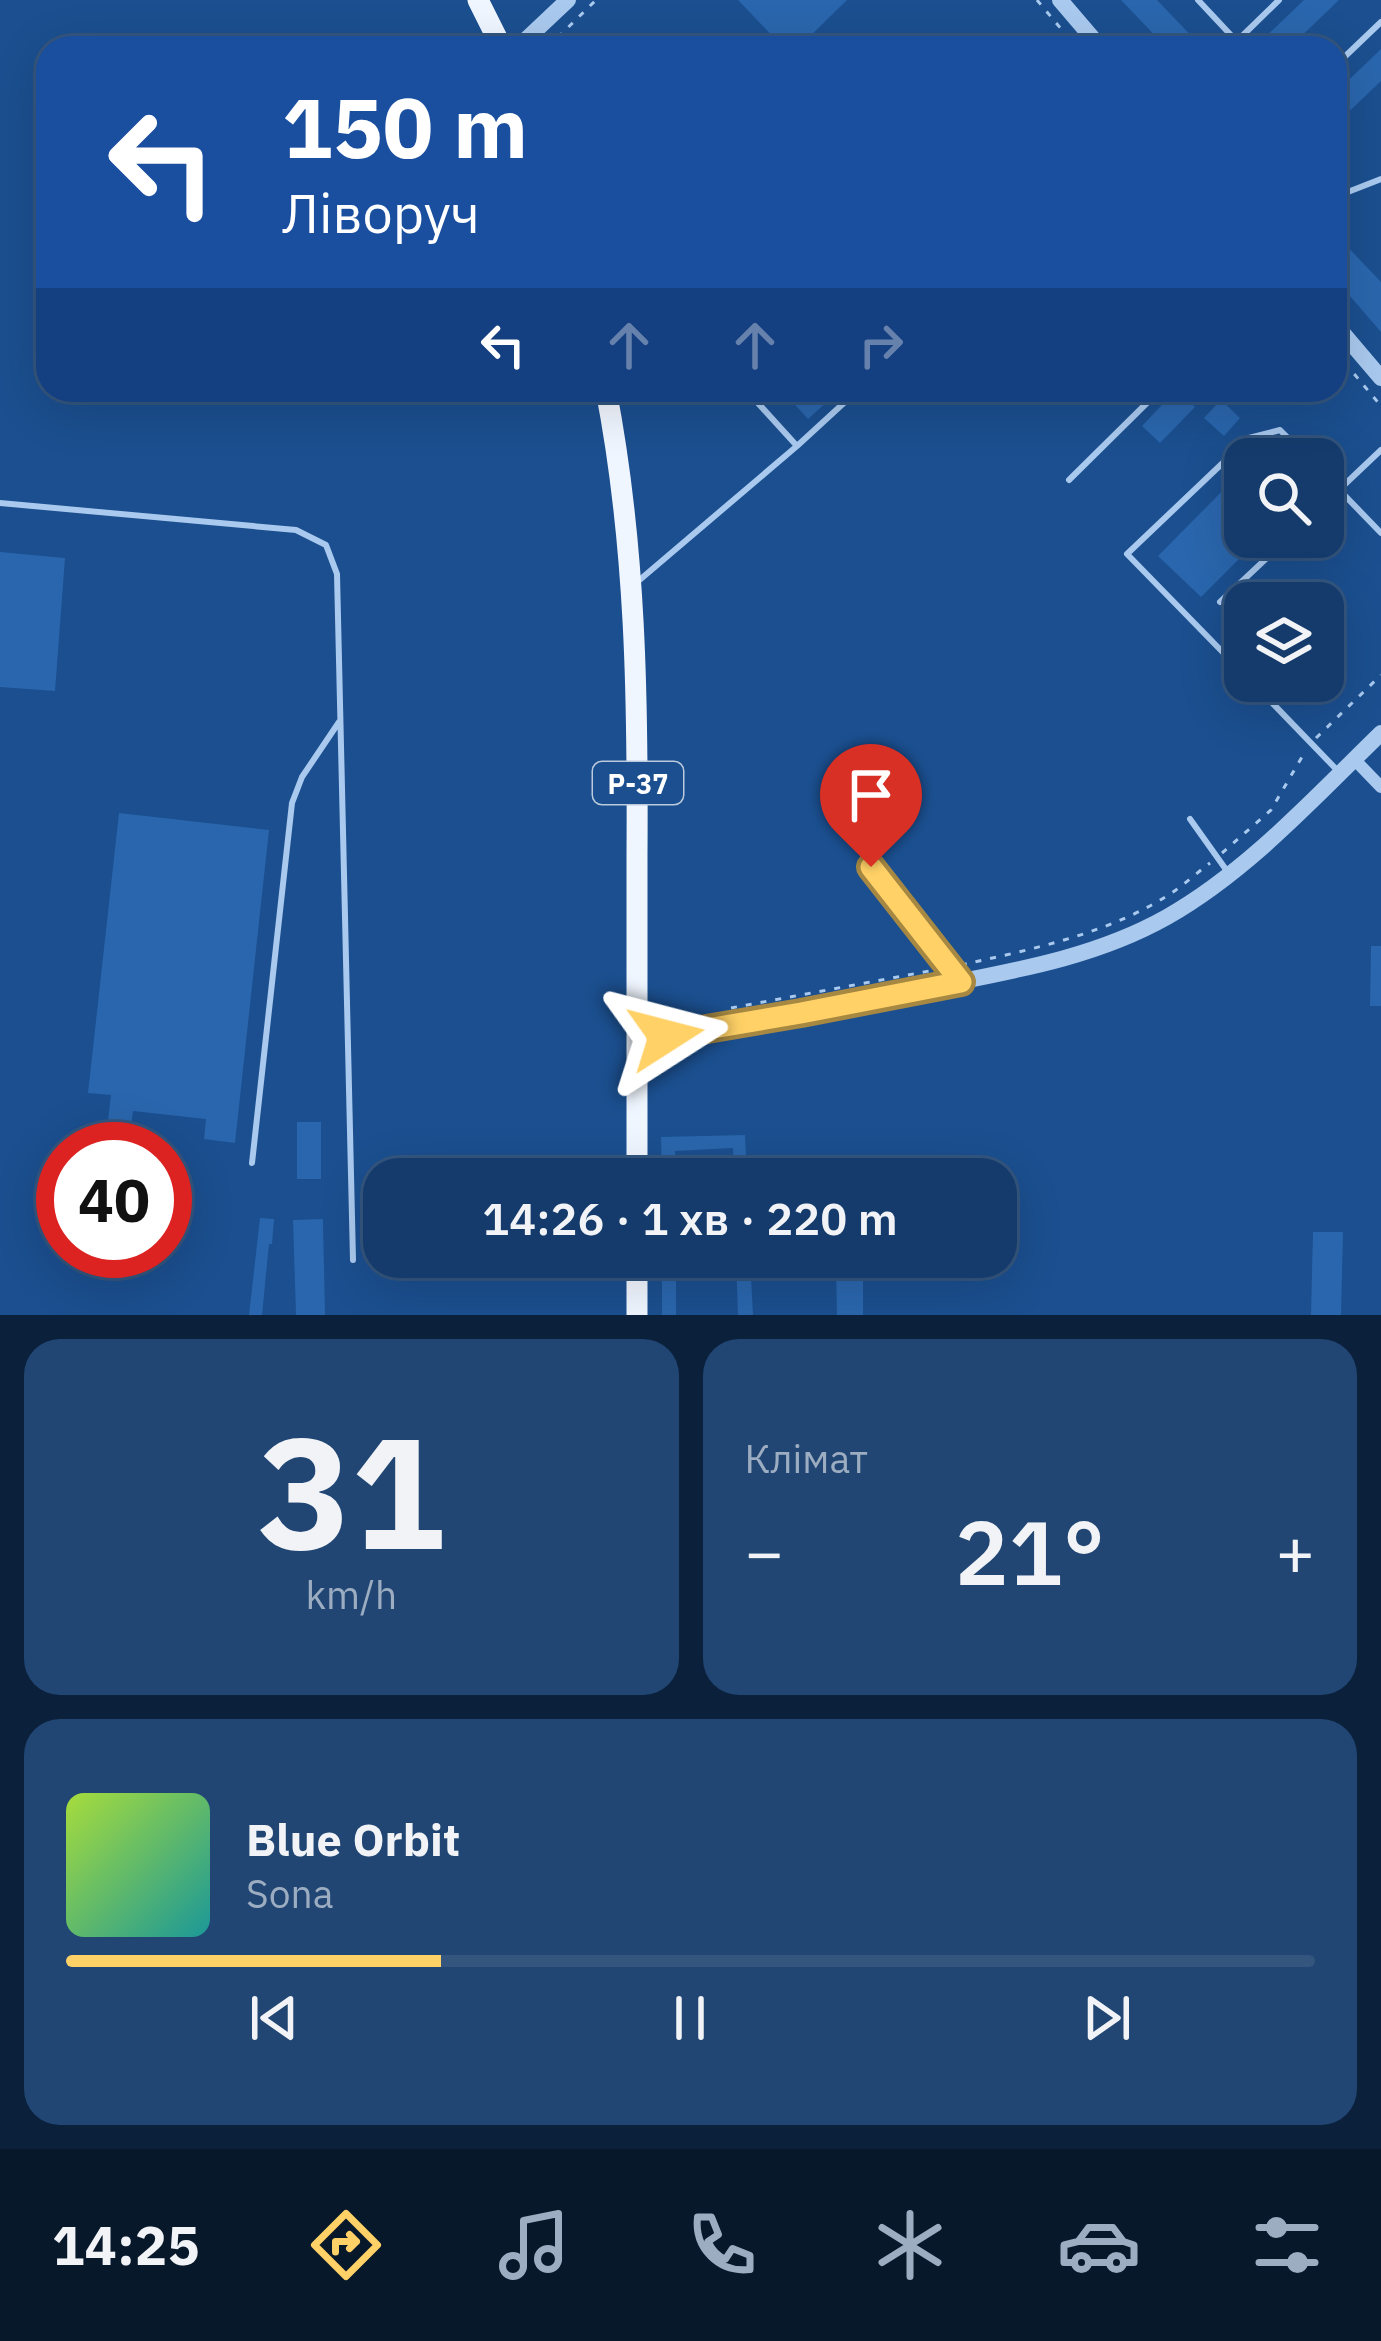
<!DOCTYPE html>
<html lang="uk">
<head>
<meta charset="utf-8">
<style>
	body { margin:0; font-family:"IBM Plex Sans",sans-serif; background:#214673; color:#f1f3f6; height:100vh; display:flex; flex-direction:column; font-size:45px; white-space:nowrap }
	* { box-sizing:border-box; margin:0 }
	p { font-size:39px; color:#9dadc1 }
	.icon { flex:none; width:66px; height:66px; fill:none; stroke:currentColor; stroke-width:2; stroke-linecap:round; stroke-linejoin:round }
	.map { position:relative; height:1315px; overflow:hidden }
	.panel { display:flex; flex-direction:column; gap:24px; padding:24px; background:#0b203b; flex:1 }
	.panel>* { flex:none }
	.hud { position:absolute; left:36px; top:36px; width:1311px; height:366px; border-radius:36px; box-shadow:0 12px 48px #0002,0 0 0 3px #33557e; background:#1a4fa0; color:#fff; overflow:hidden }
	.fabs { position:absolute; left:1224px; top:438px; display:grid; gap:24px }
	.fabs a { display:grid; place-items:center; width:120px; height:120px; border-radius:24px; background:#143b6b; box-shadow:0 12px 48px #0002,0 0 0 3px #33557e; font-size:60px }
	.speed { position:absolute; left:36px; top:1122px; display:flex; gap:24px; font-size:60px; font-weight:700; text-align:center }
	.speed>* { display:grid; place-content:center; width:156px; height:156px; border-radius:50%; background:#143b6b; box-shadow:0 12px 48px #0002,0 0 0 3px #33557e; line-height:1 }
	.speed .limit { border:18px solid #d22; background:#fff; color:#111 }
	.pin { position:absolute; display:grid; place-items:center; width:102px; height:102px; color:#fff; margin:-123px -51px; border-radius:50% 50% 50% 0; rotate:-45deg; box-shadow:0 0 12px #0007 }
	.pin .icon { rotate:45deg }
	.me { position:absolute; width:132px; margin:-66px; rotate:81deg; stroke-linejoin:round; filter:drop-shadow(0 0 9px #0008) }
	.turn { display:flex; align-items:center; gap:42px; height:252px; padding:0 48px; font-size:54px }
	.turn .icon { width:156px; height:156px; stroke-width:2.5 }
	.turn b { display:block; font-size:84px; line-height:102px }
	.lanes { display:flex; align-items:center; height:114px; padding:0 48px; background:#0003; justify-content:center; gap:60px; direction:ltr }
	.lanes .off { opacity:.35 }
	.big { font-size:90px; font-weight:600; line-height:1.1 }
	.panel .tile { flex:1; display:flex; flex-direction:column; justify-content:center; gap:18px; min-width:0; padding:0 42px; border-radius:36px; background:#214673 }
	.panel .dial { align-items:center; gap:0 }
	.dial b { font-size:156px; line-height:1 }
	.song { display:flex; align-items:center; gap:36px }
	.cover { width:144px; height:144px; border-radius:18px; background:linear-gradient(135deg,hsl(80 70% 55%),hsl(180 70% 35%)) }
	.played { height:12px; border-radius:6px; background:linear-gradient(90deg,#ffd166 30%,#33557e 30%) }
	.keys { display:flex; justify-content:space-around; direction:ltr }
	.heat { display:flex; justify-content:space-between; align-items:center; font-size:66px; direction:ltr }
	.panel .tiles { flex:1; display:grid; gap:24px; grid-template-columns:1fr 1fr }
	.tile:last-child { grid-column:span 2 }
	.trip { position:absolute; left:363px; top:1158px; width:654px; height:120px; border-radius:36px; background:#143b6b; box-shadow:0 12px 48px #0002,0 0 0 3px #33557e; font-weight:600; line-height:120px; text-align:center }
	.tab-bar { display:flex; height:192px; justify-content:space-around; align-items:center; background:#08182b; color:#9dadc1 }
	.tab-bar .icon { width:84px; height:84px }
	.tab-bar .active { color:#ffd166 }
	.tab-bar b { font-size:54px; color:#f1f3f6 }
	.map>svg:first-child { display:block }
	.building { fill:#2a66ad }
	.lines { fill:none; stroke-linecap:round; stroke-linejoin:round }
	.path { stroke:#a9c9ee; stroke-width:3; stroke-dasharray:6 9; stroke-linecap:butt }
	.service { stroke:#a9c9ee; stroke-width:6 }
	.minor { stroke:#a9c9ee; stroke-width:12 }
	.tertiary { stroke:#a9c9ee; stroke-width:16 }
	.primary { stroke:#f0f6ff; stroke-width:21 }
	.route-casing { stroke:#a68842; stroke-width:30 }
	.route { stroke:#ffd166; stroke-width:21 }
	.labels { text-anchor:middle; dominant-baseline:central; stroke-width:12; stroke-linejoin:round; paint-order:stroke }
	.shield { fill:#1b4f8f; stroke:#bbcadd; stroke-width:3 }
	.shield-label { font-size:27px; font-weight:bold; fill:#fff }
</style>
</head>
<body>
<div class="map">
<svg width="1381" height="1315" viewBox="0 0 1381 1315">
	<rect width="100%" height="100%" fill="#1b4f8f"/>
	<path class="building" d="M738,0H847L798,48H784Z
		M1121,0H1157L1203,48H1167Z
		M1304,0H1339L1289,48H1268L1261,41Z
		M1381,49V81L1335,125V93Z
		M1342,241L1381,282V332L1343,288L1347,285L1335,271V247Z
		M772,390H840L808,419L788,397L783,402Z
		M1176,390L1195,407L1160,443L1142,426Z
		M1221,400L1240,418L1224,436L1204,418Z
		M1245,468V537H1261L1201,597L1158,556Z
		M0,552L65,558L55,691L0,687Z
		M119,813L269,830L235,1143L204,1139L206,1119L133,1111L130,1133L107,1130L111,1095L88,1093Z
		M1371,946H1381V1006H1370Z
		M297,1122H321V1179H297Z
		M745,1135L747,1179H734L733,1148L675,1151L676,1179H662L661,1137Z
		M260,1218L274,1219L272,1244H269L262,1315H249Z
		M323,1219L325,1315H296L293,1220Z
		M1313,1232H1343L1341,1315H1311Z
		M662,1257H676V1315H662Z
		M736,1257H750L753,1315H738Z
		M863,1267V1315H837L836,1268Z"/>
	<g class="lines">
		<path class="path" d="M1037,0L1077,48
			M547,48L596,0
			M1335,351L1381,406
			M1316,738L1381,675
			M1222,853L1271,810L1306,750
			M961,965C1033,949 1112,933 1173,892C1186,883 1198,872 1210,863
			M731,1008L940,969"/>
		<path class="service" d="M1198,0L1243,48
			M1237,41L1279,0
			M1335,66L1381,22
			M1335,197L1381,179
			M746,390L797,446
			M1323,473L1381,533
			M1069,480L1160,390
			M0,503L296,530L326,545L337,574L353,1260
			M1323,505L1381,450
			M636,583L797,446L858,390
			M1220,602L1289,537
			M1245,675L1127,554L1249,438L1280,430L1309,459
			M1251,681L1337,770
			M1190,819L1227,871
			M871,867L957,978
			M252,1163L292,803L302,777L339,722"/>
		<path class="minor" d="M1354,759L1381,787"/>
		<path class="tertiary" d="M1060,0L1101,48
			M517,48L568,0
			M1335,324L1381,378
			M637,1040C739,1023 841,1006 942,985C1019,970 1098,956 1167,917C1248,871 1315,797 1381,733"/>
		<path class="primary" d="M478,0L502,48
			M606,390C636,546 638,699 637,857C637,964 637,1072 637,1179
			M637,1315V1257"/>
	</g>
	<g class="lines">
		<defs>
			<path id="route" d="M666,1036L801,1013L961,982L871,867"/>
		</defs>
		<use href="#route" class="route-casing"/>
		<use href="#route" class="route"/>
	</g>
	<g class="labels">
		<rect class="shield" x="593" y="762" width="90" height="42" rx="9"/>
		<g class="shield-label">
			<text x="638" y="783">Р-37</text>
		</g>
	</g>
</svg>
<div class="fabs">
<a><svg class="icon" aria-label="search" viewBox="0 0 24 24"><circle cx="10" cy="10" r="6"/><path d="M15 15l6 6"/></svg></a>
<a><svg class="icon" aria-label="layers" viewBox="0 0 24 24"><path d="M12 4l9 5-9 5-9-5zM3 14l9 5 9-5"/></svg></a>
</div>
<div class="speed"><div class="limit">40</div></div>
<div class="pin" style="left:871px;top:867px;background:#d93025"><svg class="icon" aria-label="arrive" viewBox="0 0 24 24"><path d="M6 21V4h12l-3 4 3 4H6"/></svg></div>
<svg class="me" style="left:666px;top:1036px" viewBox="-20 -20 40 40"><path d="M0-17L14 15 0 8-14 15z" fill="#ffd166" stroke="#fff" stroke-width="4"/></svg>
<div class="trip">14:26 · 1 хв · 220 m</div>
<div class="hud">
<div class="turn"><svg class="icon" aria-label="left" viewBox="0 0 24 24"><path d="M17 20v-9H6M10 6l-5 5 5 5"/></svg><div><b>150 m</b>Ліворуч</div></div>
<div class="lanes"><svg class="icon" aria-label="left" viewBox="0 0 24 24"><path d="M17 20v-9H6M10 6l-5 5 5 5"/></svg><svg class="icon off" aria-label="ahead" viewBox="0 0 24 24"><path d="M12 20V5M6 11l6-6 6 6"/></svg><svg class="icon off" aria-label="ahead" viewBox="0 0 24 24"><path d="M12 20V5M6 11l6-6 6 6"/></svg><svg class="icon off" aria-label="right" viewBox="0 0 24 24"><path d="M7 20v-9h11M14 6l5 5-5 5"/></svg></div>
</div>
</div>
<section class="panel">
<div class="tiles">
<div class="tile dial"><b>31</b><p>km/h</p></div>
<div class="tile"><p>Клімат</p>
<div class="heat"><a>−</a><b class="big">21°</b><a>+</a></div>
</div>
<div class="tile">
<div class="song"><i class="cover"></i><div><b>Blue Orbit</b><p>Sona</p></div></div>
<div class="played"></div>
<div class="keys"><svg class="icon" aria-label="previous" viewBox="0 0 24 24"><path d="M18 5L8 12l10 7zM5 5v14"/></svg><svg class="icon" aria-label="pause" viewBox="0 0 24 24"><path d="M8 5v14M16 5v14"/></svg><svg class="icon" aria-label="next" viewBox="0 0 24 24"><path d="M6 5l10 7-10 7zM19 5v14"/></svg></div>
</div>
</div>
</section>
<nav class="tab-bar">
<b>14:25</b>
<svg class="icon active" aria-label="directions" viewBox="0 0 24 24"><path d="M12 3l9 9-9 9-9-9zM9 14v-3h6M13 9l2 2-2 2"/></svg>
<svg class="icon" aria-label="music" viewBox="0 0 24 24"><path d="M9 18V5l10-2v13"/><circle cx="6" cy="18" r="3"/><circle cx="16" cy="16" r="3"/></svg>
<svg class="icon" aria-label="phone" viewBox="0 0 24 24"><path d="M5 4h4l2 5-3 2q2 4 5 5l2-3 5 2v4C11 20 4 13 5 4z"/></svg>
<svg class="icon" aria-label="climate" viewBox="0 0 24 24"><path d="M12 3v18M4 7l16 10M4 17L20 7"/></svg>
<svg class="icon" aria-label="car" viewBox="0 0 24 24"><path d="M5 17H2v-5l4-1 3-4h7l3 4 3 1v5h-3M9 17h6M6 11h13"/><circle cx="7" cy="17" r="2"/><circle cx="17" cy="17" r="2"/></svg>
<svg class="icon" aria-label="filters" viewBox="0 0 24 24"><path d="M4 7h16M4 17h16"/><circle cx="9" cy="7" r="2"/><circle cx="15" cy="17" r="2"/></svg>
</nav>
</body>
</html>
